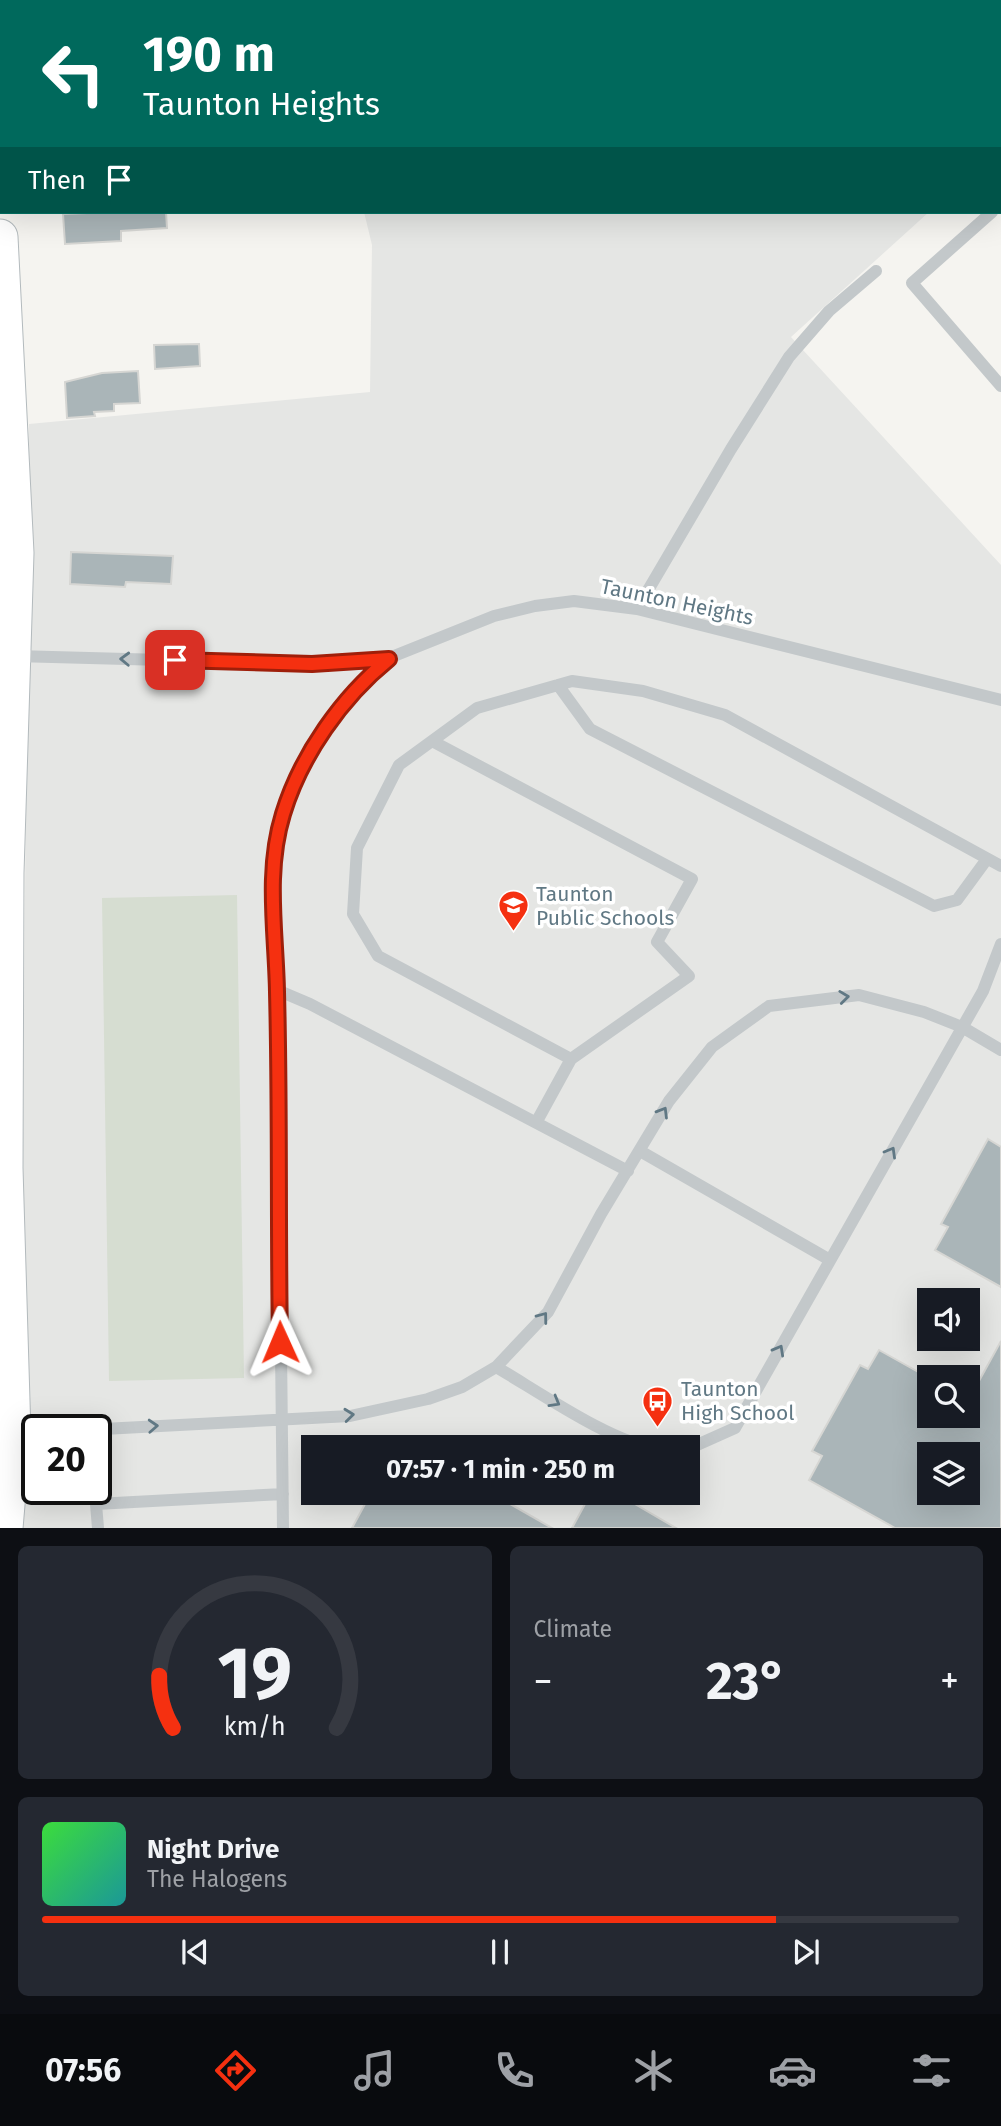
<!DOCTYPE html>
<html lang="en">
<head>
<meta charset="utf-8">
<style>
	body { margin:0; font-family:"Fira Sans",sans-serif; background:#242831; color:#f1f3f6; height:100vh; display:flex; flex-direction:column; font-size:26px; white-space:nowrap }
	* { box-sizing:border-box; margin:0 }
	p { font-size:23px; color:#9ea1a6 }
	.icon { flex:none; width:38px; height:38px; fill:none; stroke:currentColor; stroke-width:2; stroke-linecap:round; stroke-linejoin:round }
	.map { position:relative; height:1528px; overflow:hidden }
	.panel { display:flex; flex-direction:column; gap:18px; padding:18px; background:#0d0f14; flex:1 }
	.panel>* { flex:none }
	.hud { position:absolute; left:0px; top:0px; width:1001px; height:214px; box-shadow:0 7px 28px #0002; background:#00695c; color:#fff; overflow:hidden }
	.controls { position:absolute; left:917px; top:1288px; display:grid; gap:14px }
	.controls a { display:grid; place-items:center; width:63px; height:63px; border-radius:0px; background:#171b24; box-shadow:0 7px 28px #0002; font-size:35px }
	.speed { position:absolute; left:21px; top:1414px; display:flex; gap:14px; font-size:35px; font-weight:700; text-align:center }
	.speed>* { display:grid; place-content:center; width:91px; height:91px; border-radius:50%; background:#171b24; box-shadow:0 7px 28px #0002; line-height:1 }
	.speed .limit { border:4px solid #111; border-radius:10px; background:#fff; color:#111 }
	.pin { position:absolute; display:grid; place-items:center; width:60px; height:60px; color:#fff; margin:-30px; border-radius:14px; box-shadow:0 4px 10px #0006 }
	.me { position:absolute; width:77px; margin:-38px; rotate:359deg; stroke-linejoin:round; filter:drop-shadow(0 0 5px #0008) }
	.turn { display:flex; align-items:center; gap:24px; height:147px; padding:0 28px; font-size:32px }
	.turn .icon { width:91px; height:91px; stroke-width:2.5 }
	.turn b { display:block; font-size:49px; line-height:60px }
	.then { display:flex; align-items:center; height:66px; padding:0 28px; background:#0003; gap:14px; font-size:26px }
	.big { font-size:52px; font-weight:700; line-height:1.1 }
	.panel .widget { flex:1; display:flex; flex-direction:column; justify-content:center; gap:10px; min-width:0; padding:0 24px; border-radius:10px; background:#242831 }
	.panel .dial { align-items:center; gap:0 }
	.dial svg { height:182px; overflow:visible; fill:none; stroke:#363941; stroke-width:7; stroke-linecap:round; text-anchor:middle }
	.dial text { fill:#f1f3f6; stroke:none }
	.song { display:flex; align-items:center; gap:21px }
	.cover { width:84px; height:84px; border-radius:10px; background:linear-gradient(135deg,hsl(120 70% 55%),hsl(180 70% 35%)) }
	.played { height:7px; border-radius:4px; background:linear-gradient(90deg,#f53010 80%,#363941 80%) }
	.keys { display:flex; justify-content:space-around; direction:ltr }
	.heat { display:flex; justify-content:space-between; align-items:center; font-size:38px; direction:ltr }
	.panel .tiles { flex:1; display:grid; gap:18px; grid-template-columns:1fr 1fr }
	.widget:last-child { grid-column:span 2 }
	.trip { position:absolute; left:301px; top:1435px; width:399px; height:70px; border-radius:0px; background:#171b24; box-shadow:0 7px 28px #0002; font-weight:700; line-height:70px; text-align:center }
	.dock { display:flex; height:112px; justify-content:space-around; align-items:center; background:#090b0e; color:#9ea1a6 }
	.dock .icon { width:49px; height:49px }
	.dock .on { color:#f53010 }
	.dock b { font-size:32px; color:#f1f3f6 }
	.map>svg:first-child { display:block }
	.built { fill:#e5e6e4; fill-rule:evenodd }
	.green { fill:#d6ddd1 }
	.building { fill:#aab5b8; stroke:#d6d6d3; stroke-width:2; fill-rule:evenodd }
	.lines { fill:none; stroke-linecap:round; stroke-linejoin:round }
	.secondary-casing { stroke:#b3babd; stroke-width:37 }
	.lane { stroke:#c3c8ca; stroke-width:12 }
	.secondary { stroke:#fff; stroke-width:35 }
	.oneway { stroke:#607884 }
	.route-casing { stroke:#9f1f0a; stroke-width:18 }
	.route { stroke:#f53010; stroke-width:12 }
	.labels { text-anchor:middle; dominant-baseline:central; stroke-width:7; stroke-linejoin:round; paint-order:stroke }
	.street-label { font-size:21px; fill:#607884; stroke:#fff }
	.poi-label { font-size:21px; fill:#607884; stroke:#fff; text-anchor:start }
</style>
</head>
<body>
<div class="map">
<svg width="1001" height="1528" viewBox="0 0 1001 1528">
	<rect width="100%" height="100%" fill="#f5f4f0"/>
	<path class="built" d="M240,0H1001V147L999,149V2Z
		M364,212H929L791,337L1001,565V1527L18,1528L21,1375L29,424L370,392L372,245ZM929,1300H968V1339H929ZM929,1377H968V1416H929ZM37,1430H96V1489H37ZM313,1447H688V1493H313ZM929,1454H968V1493H929Z"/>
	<path class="green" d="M237,895L244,1378L109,1381L102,898Z"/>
	<path class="building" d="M111,212H166L167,228L121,231V241L65,244L63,214Z
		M199,344L200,366L155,369L154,345Z
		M138,371L140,403L114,404V411L94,412L95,416L67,418L65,382L102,373Z
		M71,552L173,556L171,584L126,582L125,587L70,584Z
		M988,1139L1001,1147V1287L935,1250L948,1227L941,1224Z
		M1001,1341V1528H895L809,1480L822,1456L812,1451L860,1365L868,1369L879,1350L929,1378V1416H968V1401ZM929,1454H968V1493H929Z
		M371,1493H491L552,1528H352Z
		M591,1493H616L676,1528H572Z"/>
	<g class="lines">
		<defs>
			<path id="secondary" d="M0,237L16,553L6,873L5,1168L13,1434L5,1528"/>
		</defs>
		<use href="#secondary" class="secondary-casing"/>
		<path class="lane" d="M999,206L1001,204
			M992,212L912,283L1001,386
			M637,609L731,449L789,357L829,311L876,271
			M15,656L312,664L389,658L494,616L535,606L574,601L637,609L1001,700
			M558,685L590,729L934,906L957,900L987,859
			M432,741L692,879L657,942L689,976L571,1059
			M277,990L310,1004L628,1171
			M537,1121L571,1059L378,956L353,914L357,848L399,765L477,708L572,681L643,691L725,715L1001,866
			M640,1151L830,1260
			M496,1367C533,1388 616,1446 655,1447
			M84,1430L350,1416L428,1399L462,1387L496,1367L548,1312L601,1214L669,1101L712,1047L769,1006L859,995L924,1012L962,1027L1001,1050
			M688,1449L735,1428L983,991L1001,944
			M98,1528L96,1504L283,1494
			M283,1528L277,990C274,948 270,905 274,863C281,784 330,708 389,659"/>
		<use href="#secondary" class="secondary"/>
	</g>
	<defs><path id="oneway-chevron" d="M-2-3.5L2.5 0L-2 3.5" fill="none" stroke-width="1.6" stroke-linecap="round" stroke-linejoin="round" transform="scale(1.75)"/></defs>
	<g class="oneway">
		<use href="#oneway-chevron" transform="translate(125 659) rotate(-178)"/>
		<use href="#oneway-chevron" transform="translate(844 997) rotate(-7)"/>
		<use href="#oneway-chevron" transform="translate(663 1112) rotate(-59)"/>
		<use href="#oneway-chevron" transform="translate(891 1152) rotate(-60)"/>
		<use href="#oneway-chevron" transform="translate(543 1317) rotate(-53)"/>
		<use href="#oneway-chevron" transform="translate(779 1350) rotate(-61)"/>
		<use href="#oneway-chevron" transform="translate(555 1402) rotate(30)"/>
		<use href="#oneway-chevron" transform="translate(349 1415) rotate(-6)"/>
		<use href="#oneway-chevron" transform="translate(153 1426) rotate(-3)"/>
	</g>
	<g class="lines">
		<defs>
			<path id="route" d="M175,660L312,664L389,659C342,697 301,755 283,814C265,872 276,933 277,992C280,1109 278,1225 280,1342"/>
		</defs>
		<use href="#route" class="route-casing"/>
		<use href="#route" class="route"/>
	</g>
	<defs>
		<symbol id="school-pin" viewBox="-11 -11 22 30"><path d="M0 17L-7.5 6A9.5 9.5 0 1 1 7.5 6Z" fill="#f53010" stroke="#fff"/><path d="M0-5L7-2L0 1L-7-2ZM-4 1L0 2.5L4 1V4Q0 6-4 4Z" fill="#fff"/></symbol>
		<symbol id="bus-pin" viewBox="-11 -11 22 30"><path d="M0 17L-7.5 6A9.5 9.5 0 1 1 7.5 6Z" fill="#f53010" stroke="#fff"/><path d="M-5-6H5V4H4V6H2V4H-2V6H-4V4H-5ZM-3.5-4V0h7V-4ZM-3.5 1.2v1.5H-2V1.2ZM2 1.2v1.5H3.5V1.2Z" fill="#fff"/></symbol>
	</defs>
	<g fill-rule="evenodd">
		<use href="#school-pin" x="496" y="888" width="35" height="47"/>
		<use href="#bus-pin" x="640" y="1384" width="35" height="47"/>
	</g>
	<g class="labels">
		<g class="street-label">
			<text transform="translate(677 602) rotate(12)">Taunton Heights</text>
		</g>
		<g class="poi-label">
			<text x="536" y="894">Taunton<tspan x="536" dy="24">Public Schools</tspan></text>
			<text x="681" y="1389">Taunton<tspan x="681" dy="24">High School</tspan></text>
		</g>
	</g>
</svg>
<div class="controls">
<a><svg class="icon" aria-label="sound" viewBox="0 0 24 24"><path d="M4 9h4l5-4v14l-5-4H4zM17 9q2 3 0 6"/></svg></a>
<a><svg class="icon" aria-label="search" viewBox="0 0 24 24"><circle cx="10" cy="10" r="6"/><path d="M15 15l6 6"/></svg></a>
<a><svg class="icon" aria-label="layers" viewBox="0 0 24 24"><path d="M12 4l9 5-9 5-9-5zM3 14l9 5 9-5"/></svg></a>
</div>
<div class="speed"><div class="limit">20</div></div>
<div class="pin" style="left:175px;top:660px;background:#d93025"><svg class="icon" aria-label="arrive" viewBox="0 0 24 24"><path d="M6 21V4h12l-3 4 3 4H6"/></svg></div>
<svg class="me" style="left:280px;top:1342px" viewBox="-20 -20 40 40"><path d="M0-17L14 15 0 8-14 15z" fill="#f53010" stroke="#fff" stroke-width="4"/></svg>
<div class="trip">07:57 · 1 min · 250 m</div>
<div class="hud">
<div class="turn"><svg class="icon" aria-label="left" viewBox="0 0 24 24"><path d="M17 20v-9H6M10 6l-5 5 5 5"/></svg><div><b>190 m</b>Taunton Heights</div></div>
<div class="then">Then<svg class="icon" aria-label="arrive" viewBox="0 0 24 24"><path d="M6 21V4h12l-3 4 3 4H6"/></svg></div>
</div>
</div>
<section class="panel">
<div class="tiles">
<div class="widget dial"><svg viewBox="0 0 100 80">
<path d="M14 69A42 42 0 1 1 86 69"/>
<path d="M14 69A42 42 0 0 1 8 46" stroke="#f53010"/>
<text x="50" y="56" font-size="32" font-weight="700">19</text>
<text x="50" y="72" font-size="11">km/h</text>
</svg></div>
<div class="widget"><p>Climate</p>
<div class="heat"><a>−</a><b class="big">23°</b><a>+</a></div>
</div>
<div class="widget">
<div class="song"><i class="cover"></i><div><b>Night Drive</b><p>The Halogens</p></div></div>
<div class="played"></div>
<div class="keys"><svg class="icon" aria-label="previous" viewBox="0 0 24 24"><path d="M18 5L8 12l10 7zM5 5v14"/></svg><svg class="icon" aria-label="pause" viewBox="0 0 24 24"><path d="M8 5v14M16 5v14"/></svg><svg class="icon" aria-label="next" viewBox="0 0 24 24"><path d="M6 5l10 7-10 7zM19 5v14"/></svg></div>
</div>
</div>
</section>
<nav class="dock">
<b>07:56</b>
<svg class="icon on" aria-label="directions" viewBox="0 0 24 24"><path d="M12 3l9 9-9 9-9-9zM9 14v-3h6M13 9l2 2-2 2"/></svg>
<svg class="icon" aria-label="music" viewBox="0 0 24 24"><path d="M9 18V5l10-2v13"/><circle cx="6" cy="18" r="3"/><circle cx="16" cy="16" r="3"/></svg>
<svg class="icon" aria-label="phone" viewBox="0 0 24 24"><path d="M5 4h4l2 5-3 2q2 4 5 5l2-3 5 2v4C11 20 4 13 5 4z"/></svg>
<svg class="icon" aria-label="climate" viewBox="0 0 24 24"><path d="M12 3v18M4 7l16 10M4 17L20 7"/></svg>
<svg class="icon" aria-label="car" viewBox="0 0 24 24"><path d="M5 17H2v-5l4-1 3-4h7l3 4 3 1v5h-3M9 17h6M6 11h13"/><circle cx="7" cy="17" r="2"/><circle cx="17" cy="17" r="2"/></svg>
<svg class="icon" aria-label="filters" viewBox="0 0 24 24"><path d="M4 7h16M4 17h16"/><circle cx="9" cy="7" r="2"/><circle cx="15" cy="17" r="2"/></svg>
</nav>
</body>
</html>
